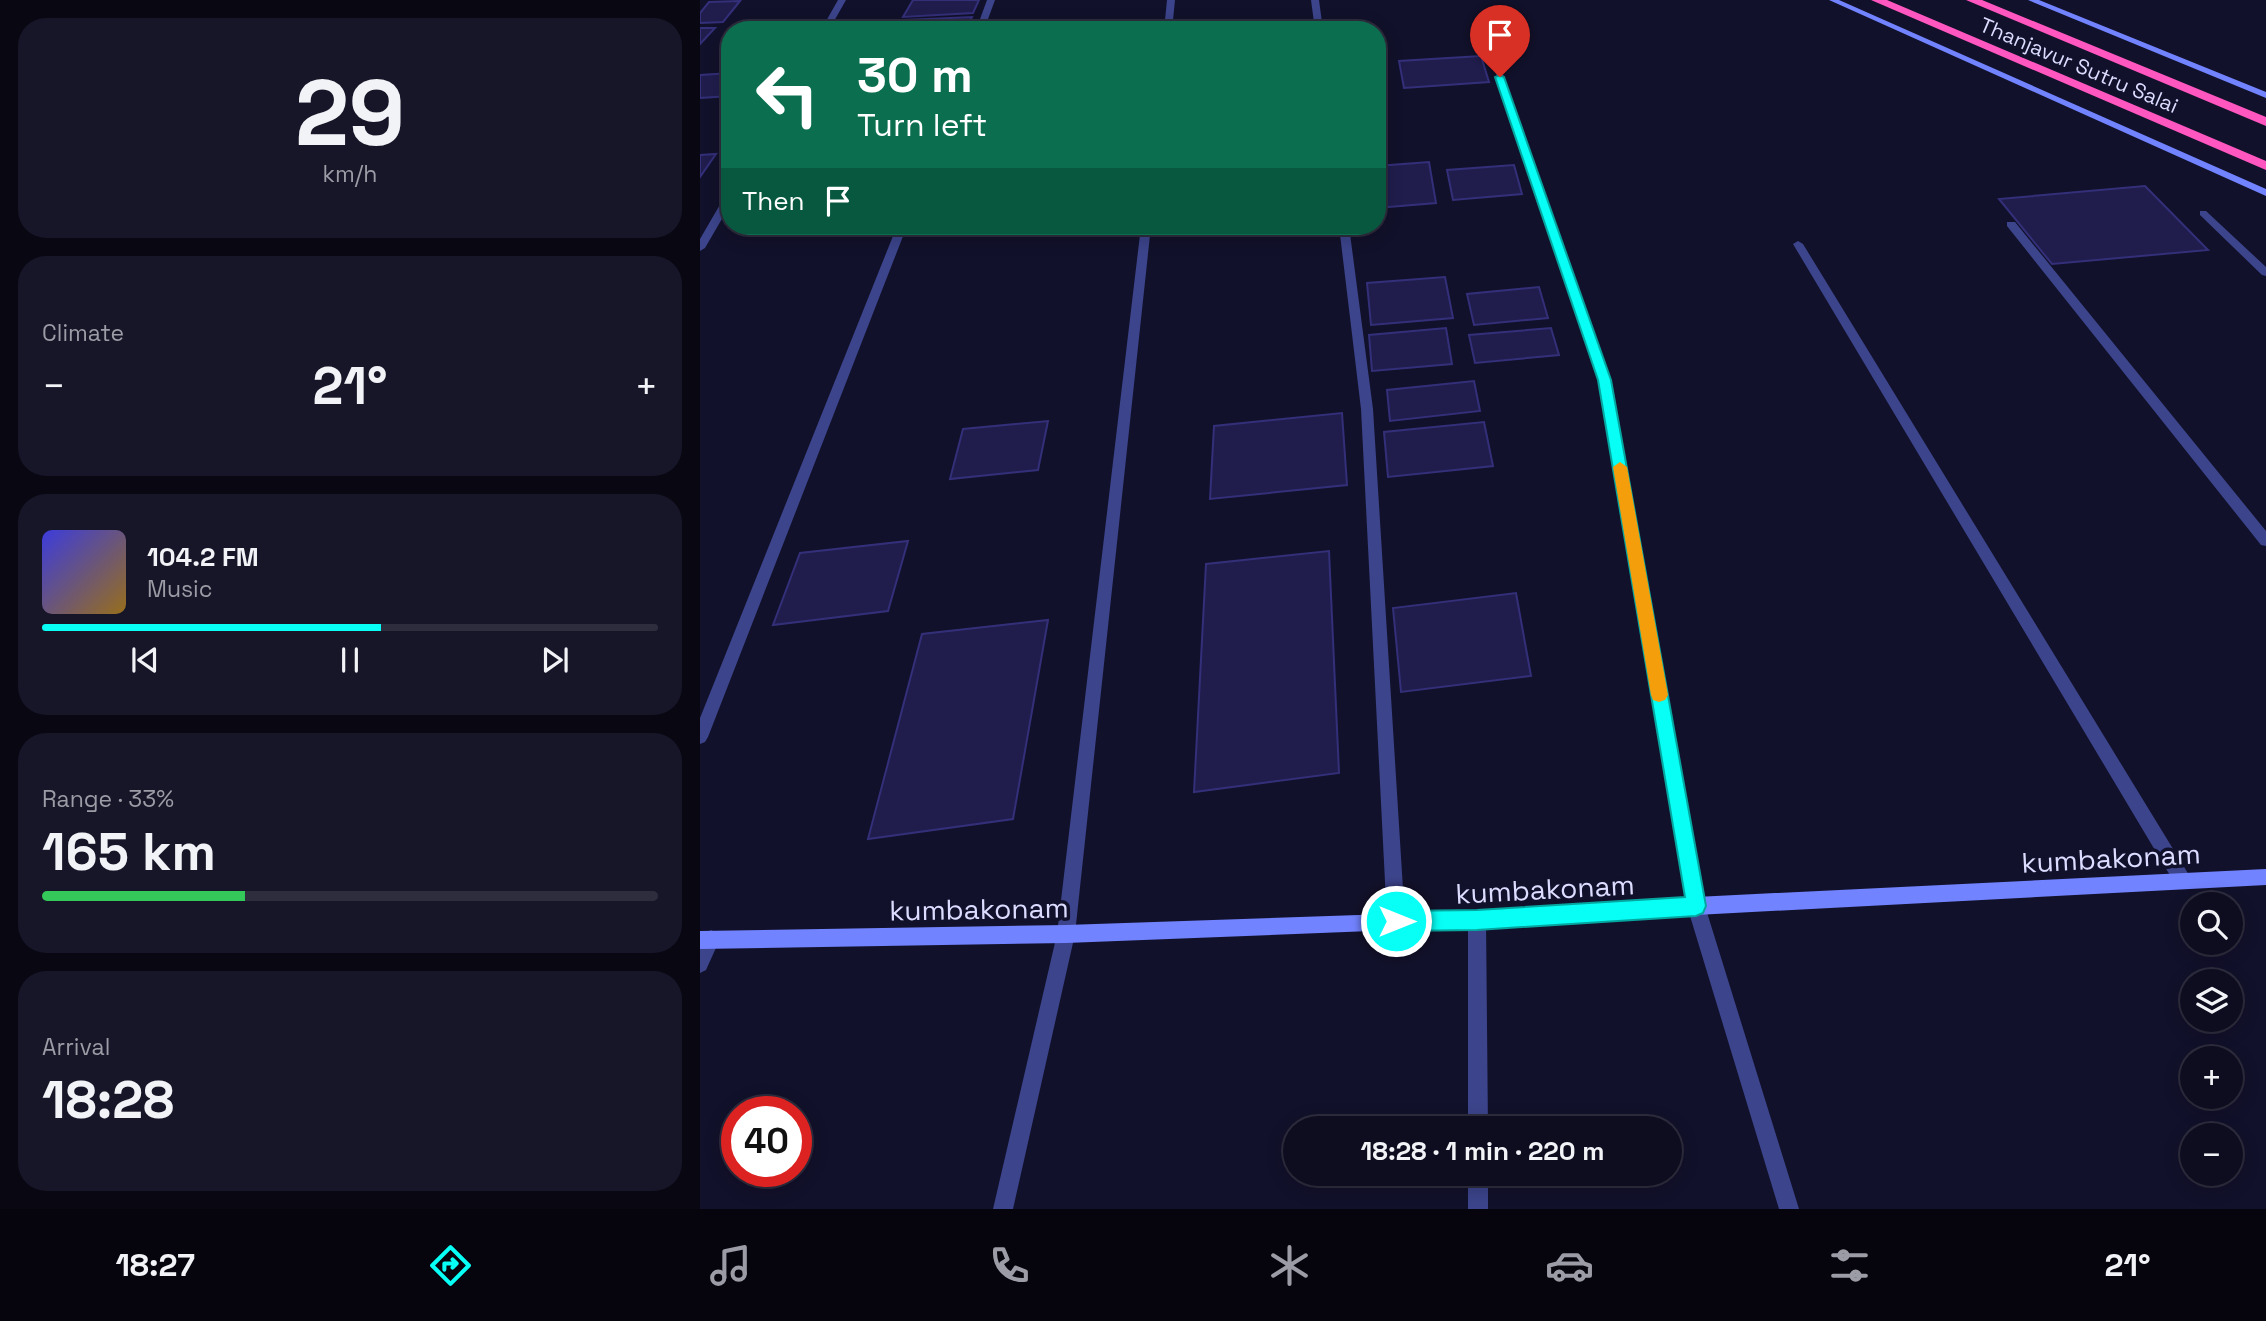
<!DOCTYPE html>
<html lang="en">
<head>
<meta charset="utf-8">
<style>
	body { margin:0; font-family:"Space Grotesk",sans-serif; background:#171629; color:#f1f3f6; height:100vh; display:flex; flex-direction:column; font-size:26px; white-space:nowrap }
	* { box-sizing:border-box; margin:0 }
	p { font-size:23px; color:#9b9ca5 }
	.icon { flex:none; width:38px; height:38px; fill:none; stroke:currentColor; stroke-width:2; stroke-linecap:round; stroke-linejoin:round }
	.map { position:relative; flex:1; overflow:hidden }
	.drawer { display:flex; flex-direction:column; gap:18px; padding:18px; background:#080712; width:700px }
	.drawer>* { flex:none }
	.guide { position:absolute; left:21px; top:21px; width:665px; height:214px; border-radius:28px; box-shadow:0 4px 18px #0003,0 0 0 2px #2e2d3e; background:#0b6e4f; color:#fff; overflow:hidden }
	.fabs { position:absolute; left:1480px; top:892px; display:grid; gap:14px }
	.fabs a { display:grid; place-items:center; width:63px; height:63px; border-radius:50%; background:#0e0d20; box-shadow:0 4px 18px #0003,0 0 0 2px #2e2d3e; font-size:35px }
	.speed { position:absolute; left:21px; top:1096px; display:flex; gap:14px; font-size:35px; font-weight:700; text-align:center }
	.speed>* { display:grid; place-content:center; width:91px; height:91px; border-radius:50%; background:#0e0d20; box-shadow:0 4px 18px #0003,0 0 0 2px #2e2d3e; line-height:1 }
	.speed .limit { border:10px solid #d22; background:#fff; color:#111 }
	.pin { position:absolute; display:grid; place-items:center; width:60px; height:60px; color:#fff; margin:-72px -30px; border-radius:50% 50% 50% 0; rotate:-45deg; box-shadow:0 0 7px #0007 }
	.pin .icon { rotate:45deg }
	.me { position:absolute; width:77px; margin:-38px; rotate:90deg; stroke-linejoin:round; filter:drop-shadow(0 0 5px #0008) }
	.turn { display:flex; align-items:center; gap:24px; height:147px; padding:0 21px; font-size:32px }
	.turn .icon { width:91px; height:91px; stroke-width:2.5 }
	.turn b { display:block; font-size:49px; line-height:60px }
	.then { display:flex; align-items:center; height:66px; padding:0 21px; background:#0003; gap:14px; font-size:26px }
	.big { font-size:52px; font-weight:600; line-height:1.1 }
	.drawer .widget { flex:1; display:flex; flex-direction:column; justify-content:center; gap:10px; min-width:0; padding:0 24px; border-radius:28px; background:#171629 }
	.drawer .dial { align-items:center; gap:0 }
	.dial b { font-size:91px; line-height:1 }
	.song { display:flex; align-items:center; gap:21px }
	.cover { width:84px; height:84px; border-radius:10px; background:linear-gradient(135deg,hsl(240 70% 55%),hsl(40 70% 35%)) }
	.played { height:7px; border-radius:4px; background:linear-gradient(90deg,#07fff5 55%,#2e2d3e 55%) }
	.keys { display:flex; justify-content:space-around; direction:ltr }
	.heat { display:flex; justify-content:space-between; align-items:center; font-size:38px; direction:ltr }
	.charge { height:10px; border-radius:5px; background:linear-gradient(90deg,#34c759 33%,#2e2d3e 0) }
	.trip { position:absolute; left:583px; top:1116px; width:399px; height:70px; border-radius:35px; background:#0e0d20; box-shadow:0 4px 18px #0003,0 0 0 2px #2e2d3e; font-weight:600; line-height:70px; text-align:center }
	.menu { display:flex; height:112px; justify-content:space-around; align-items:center; background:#06050d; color:#9b9ca5 }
	.menu .icon { width:49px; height:49px }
	.menu .on { color:#07fff5 }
	.menu b { font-size:32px; color:#f1f3f6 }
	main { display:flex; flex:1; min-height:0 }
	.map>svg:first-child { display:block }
	.building { fill:#201d4d; stroke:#332f79; stroke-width:2 }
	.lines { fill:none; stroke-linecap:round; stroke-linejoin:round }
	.street { fill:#3c448b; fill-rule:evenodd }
	.secondary { fill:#7283ff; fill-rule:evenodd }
	.highway { fill:#ff56bf; fill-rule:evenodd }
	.route { fill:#07fff5; stroke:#05a69f; stroke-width:2 }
	.slow { fill:#f59e0b }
	.labels { text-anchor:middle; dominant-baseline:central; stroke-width:7; stroke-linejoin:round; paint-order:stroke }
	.far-street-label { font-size:21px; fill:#dbdcff; stroke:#12112b }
	.near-street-label { font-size:28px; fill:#dbdcff; stroke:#12112b }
</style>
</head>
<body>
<main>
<section class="drawer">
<div class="widget dial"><b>29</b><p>km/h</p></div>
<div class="widget"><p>Climate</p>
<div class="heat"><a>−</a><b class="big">21°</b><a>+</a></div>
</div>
<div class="widget">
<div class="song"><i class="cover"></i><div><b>104.2 FM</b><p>Music</p></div></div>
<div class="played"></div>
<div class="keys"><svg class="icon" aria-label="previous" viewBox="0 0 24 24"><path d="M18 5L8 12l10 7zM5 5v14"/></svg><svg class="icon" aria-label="pause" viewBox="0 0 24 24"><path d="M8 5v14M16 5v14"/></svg><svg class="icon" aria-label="next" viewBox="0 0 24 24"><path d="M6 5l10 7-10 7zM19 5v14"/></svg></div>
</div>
<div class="widget"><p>Range · 33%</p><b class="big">165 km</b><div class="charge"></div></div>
<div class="widget"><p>Arrival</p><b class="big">18:28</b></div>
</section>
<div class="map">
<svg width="1566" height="1209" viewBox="0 0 1566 1209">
	<rect width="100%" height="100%" fill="#12112b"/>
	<path class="building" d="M213,0H279L273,13L203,17Z
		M40,1L23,22L0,23V13L9,2Z
		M272,17L266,30H199L204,20Z
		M0,28H15L0,44Z
		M781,56L789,82L704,88L699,61Z
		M30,73V96L0,98V75Z
		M16,154L0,177V155Z
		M729,162L736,203L677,208V166Z
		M814,165L822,194L753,200L747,170Z
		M1445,186L1508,250L1352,264L1299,199Z
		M745,277L753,318L671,325L667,283Z
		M839,287L848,318L774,325L767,294Z
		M746,328L752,364L672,371L669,335Z
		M851,328L859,355L775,363L769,335Z
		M774,381L780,411L690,421L687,390Z
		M642,413L647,485L510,499L514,426Z
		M348,421L338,470L250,479L263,429Z
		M784,422L793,466L688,477L684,432Z
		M208,541L188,611L73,625L100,553Z
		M629,551L639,773L494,792L506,564Z
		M816,593L831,676L701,692L693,608Z
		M348,620L313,819L168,839L222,634Z"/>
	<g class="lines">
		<path class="street" d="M138,0H146L129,30H121Z
			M287,0H295L284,30H276Z
			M467,0H475L472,30H464Z
			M611,0H619L623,30H615Z
			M788,50L795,52L911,380L1005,906L1099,1209H1079L987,906L899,380Z
			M30,193V205L5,248L0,251V239L25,196Z
			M1500,211H1506L1566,267V276L1562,275L1500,215Z
			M1307,222H1315L1566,531V546L1561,545L1307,226Z
			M197,226H207L8,737L5,742L0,744V718Z
			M441,226H451L375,934L313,1209H293L357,934Z
			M639,226H649L673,409L705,921L702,927L696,930L690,927L687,921L661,409Z
			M1098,241L1103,244L1489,875L1491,881L1489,887L1483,889L1477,887L1093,244Z
			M777,911L783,914L786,920L788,1129H768V920L771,914Z
			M11,930L17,933L20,939L6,970L0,973V944L5,933Z
			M768,1174H788V1209H768Z"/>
		<path class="secondary" d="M1129,0H1139L1566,189V196Z
			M1328,0H1339L1566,92V98Z
			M1566,869V885L996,915L777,929L696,930L366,943L0,949V931L366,925L777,911L996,897Z"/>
		<path class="highway" d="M1171,0H1187L1566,161V170Z
			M1266,0H1282L1566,117V126Z"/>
	</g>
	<path class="route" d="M800,75L804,77L911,380L1006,906L1003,913L996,916L777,930L696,931L689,928L686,921L689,914L696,911L777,910L985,897L898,380L795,77Z"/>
	<path class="slow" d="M920,462L927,467L968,695L965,700L959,702L953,700L951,695L913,467Z"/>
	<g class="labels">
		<g class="far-street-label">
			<text transform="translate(1379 65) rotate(23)">Thanjavur Sutru Salai</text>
		</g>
		<g class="near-street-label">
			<text transform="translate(1411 858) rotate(-3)">kumbakonam</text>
			<text transform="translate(845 889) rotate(-3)">kumbakonam</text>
			<text transform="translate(279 909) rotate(-1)">kumbakonam</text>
		</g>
	</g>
</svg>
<div class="fabs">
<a><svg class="icon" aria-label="search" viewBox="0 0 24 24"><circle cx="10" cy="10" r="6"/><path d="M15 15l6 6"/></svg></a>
<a><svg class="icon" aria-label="layers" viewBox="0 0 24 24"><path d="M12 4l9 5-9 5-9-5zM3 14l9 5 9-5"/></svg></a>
<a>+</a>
<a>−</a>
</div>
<div class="speed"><div class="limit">40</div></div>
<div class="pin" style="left:800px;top:77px;background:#d93025"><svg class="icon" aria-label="arrive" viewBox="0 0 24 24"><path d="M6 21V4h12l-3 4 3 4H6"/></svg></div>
<svg class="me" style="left:696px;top:921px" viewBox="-20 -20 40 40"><circle r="17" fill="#07fff5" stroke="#fff" stroke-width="3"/><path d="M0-11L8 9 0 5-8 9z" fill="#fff"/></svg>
<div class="trip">18:28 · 1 min · 220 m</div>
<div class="guide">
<div class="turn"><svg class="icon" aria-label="left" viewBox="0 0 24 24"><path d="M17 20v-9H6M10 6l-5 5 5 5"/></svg><div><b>30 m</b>Turn left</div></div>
<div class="then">Then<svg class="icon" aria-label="arrive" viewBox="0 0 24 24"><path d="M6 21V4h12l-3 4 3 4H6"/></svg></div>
</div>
</div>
</main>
<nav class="menu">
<b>18:27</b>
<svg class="icon on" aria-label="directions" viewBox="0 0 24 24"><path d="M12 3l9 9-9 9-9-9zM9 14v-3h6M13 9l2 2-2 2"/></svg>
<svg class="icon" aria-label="music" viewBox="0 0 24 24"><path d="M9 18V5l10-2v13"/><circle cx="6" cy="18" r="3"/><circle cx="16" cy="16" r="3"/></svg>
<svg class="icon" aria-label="phone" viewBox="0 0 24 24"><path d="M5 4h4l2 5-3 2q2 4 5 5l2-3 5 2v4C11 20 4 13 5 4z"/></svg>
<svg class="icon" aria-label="climate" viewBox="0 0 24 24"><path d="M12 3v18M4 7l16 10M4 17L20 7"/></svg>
<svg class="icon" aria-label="car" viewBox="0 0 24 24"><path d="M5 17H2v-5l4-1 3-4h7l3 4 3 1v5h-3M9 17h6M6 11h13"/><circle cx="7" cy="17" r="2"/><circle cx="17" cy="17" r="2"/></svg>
<svg class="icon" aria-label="filters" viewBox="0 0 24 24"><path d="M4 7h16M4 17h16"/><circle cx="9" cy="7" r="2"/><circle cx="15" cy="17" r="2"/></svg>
<b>21°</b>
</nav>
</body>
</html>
